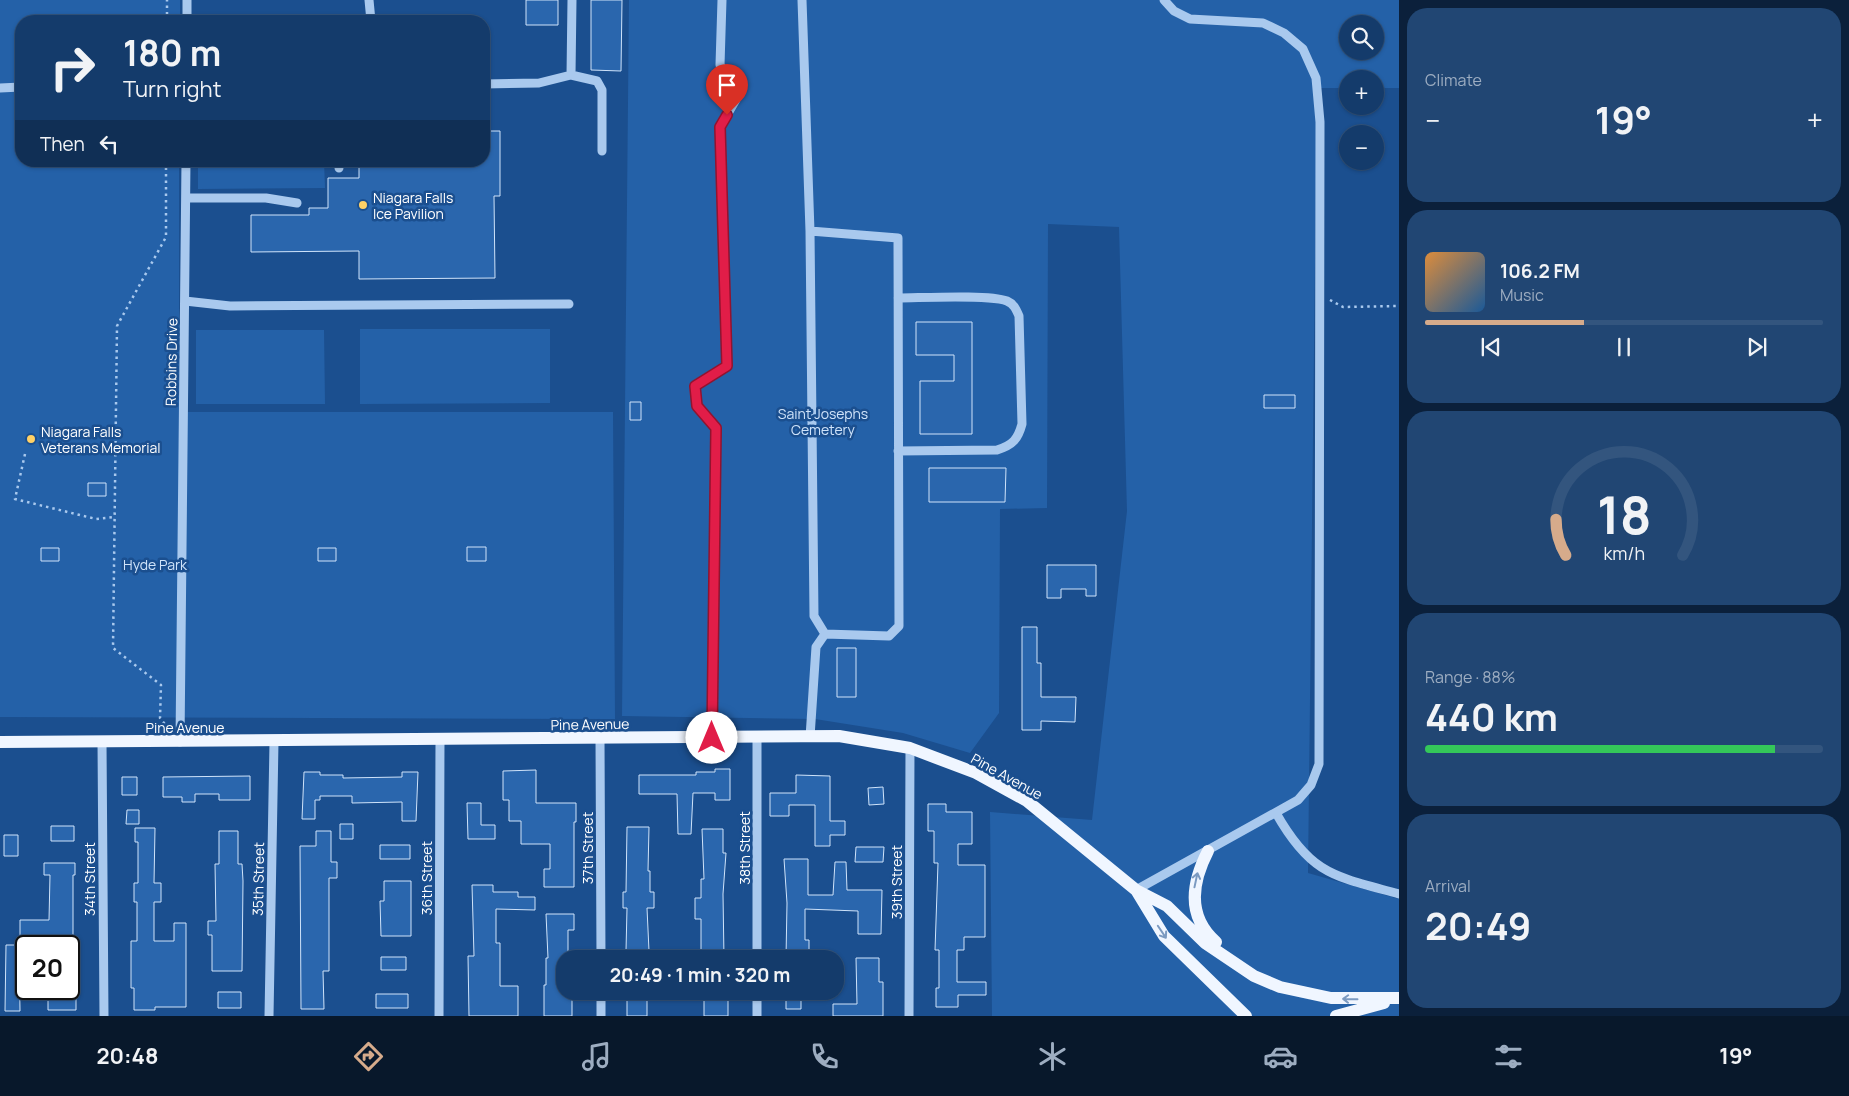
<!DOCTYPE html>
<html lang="en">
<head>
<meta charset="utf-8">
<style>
	body { margin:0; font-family:Manrope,sans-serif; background:#214673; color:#f1f3f6; height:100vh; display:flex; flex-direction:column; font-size:19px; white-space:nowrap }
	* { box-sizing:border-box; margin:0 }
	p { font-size:16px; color:#9dadc1 }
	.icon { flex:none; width:28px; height:28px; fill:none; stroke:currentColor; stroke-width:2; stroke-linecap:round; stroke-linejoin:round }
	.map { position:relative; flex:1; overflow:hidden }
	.drawer { display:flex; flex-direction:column; gap:8px; padding:8px; background:#0b203b; width:450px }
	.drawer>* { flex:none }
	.guide { position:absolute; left:15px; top:15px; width:475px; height:152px; border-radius:20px; box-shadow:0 1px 4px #0004,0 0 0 1px #33557e; background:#143b6b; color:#f1f3f6; overflow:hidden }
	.tools { position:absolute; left:1339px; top:15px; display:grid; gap:10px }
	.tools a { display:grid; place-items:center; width:45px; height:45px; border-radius:50%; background:#143b6b; box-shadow:0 1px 4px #0004,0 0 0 1px #33557e; font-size:25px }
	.speed { position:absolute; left:15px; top:935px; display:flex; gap:10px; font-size:25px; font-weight:700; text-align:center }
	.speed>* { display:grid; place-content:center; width:65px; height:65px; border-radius:50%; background:#143b6b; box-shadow:0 1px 4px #0004,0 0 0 1px #33557e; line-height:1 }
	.speed .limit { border:2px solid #111; border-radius:8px; background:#fff; color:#111 }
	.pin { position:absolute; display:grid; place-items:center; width:42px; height:42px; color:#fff; margin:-51px -21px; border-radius:50% 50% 50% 0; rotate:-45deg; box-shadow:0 0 5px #0007 }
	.pin .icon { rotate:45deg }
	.me { position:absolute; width:55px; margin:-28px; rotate:0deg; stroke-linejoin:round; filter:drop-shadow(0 0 4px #0008) }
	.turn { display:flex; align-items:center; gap:18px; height:105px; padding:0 25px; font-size:22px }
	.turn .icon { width:65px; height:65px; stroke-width:2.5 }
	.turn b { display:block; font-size:35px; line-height:42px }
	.then { display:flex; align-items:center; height:48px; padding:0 25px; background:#0003; gap:10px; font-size:19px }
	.big { font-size:38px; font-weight:700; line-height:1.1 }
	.drawer .card { flex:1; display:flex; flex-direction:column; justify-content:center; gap:8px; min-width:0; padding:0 18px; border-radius:20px; background:#214673 }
	.drawer .dial { align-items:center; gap:0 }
	.dial svg { height:130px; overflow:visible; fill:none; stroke:#33557e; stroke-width:7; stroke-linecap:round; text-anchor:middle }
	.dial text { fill:#f1f3f6; stroke:none }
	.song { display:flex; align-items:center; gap:15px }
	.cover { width:60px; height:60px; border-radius:8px; background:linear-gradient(135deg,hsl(30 70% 55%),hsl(210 70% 35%)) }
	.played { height:5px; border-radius:2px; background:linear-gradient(90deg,#d6ab8b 40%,#33557e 40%) }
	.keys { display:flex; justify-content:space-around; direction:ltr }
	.heat { display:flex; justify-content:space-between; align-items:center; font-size:28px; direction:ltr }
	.charge { height:8px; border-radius:4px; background:linear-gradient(90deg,#34c759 88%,#33557e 0) }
	.trip { position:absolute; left:556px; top:950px; width:288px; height:50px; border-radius:20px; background:#143b6b; box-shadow:0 1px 4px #0004,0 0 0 1px #33557e; font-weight:700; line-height:50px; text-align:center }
	.menu { display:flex; height:80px; justify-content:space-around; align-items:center; background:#08182b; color:#9dadc1 }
	.menu .icon { width:35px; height:35px }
	.menu .on { color:#d6ab8b }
	.menu b { font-size:22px; color:#f1f3f6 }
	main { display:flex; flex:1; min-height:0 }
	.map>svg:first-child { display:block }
	.green { fill:#2461a8; fill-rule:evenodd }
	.building { fill:#2a66ad; stroke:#cfe3fa }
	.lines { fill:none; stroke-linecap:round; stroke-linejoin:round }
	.path { stroke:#a9c9ee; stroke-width:2.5; stroke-dasharray:2.5 4; stroke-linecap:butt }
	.minor { stroke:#a9c9ee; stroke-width:9 }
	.major { stroke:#f0f6ff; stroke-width:12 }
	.oneway { stroke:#7b9ac1 }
	.route-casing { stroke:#92132f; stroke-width:12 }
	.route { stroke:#e11d48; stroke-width:9 }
	.poi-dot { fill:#ffd166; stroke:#1b4f8f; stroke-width:2 }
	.labels { text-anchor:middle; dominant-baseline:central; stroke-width:5; stroke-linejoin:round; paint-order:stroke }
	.poi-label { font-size:14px; fill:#fff; stroke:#1b4f8f; text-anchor:start }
	.street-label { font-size:14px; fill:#fff; stroke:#1b4f8f }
	.park-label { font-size:14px; fill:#cfe3fa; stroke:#1b4f8f }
</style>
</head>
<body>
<main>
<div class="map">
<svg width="1399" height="1016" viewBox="0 0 1399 1016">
	<rect width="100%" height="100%" fill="#1b4f8f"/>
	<path class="green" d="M0,0H180V21H21V161H179V412H613L615,719L0,717Z
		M629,0H1399V88H1375V79H1348L1347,88H1317L1308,873L1399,899V1016H992L990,812L1092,820L1127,511L1119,227L1048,224L1047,508L1000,509L999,713L970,753L903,733L815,719L622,716ZM1348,24H1375V51H1348Z
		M198,161H324L325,188L198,189Z
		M360,329H550V403L360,404Z
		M196,330H324L325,404H196Z"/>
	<path class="building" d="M526,0H558V25H526Z
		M591,0H622L621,71L591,70Z
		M484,131H500V196H494L495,278L359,279V251L251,252V215H309V208H328V178H359V161H484Z
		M916,322H972V434H920V381H954V355H916Z
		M1264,395H1295V408H1264Z
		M630,402H641V420H630Z
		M929,468H1006L1005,502H929Z
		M88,483H106V496H88Z
		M467,547H486V561H467Z
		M41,548H59V561H41Z
		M318,548H336V561H318Z
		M1047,565H1096V596H1086V589H1061V598H1047Z
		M1022,627H1037V663H1041V697H1076L1075,722L1041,721V730H1022Z
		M837,648H856V697H837Z
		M715,769H730V800H715V793H693L691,834H678L677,794H639V775H696V772H715Z
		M536,770V803H576V822H574V887H544V869H550V844H521V821H509V800H503V771Z
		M304,772H320V775H343V778L402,777V772H418L416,821H402V802L352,803V796H320V800H315V819H302Z
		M796,775L830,776V821H845V835H830V846H815V805H789V816H770V793H796Z
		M250,776V800H219V794H195V802H182V797H163V777Z
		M122,777H137V795H122Z
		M883,787L884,804L869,805L868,788Z
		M467,803H481V825H495V839H468Z
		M928,804H946V812H972V844H958V865H985V937H964V950H957V982H986V995H958V1007H936V988H939V950H935L938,863H934V831H928Z
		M127,810H139V824H126Z
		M340,824H353V839H340Z
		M51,826H74V841H51Z
		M627,827H649L648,871H650V892H654V908H647L649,951H646V959H628V951H626L627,908H623V892H626Z
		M135,828H155L154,883H161V902H154V941H174V923H186V1007H155V1010H134V988H131V941H137V902H134V883H138V842H135Z
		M702,829H723V853H726L723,894L724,959L701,958V919H695V898H701V879H704Z
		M219,831H238V864H242L243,881L242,971H212V935H208V921H216L215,864H219Z
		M316,831H331V862H337V878H329V971H323L324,1009H301L300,846H316Z
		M4,835H18V856H4Z
		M380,845H410V859H380Z
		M856,847H884L883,862H855Z
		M784,859H808V895H833L835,862H846L847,890H882L881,934H858V911L805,909V940H809V958H786L787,903Z
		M44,863H75V875H73V946H20V920H49L50,875H44Z
		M384,881H411V936H381L380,901H384Z
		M472,885H493V892H518V897H535V910L496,909V943H500V986H518V1016H469L468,956H474Z
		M546,914H574V930H568V959H565V991H572V1016H544V985H546V958H548Z
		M6,945H19L20,1011H5Z
		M381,957H406V970H381Z
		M856,958H879V982H883V1016H833V1004H857Z
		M627,991H647V1016H627Z
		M708,991H728V1016H704V998H708Z
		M218,992H241V1008H218Z
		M376,994H408V1008H376Z
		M786,994H801V1009H786Z
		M48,996H76V1010H48Z"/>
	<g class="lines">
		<path class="path" d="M167,21V0
			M166,161V237L117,326L113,648L161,685L160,718L168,728
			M1330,300L1343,307L1397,306
			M25,454L15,499L96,519L115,517"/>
		<path class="minor" d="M369,0L371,21
			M802,0L810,231
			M187,21V0
			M571,75L572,0
			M484,84L539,83L571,75L597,81L602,90V151
			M0,88L21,87
			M339,168V161
			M186,198H266L297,203
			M898,298C920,298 989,294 1007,301C1014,304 1016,309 1019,316L1022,424C1018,439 1013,445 997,450L898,451
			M185,301L230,306L569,304
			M810,737L816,647L825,634L889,636L899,626L898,238L810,231L814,616L825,634
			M600,738L601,959
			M712,738L716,428L697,406L695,386L727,366L720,127L741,91L720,65L722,0
			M757,738V959
			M102,742L104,1016
			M180,742L186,161
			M1276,813C1311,875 1334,876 1399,894
			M1136,890L1298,800L1311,785L1319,764L1320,122L1316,78L1303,49L1284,33L1263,23L1190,19L1174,11L1164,0
			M601,991V1016
			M757,991V1016
			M269,1016L274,742
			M439,1016L440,741
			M909,1016L910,748"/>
		<path class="major" d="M0,742L839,736L910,748L976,773L1027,801L1136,890L1167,906L1205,943L1254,976L1280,987L1331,998H1399
			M1208,851C1192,882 1186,916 1216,942
			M1136,890L1164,936L1246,1016
			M1336,1016L1384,1003"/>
	</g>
	<defs><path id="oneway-shaft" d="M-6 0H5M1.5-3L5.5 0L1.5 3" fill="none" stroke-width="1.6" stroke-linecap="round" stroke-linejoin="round" transform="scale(1.25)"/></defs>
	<g class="oneway">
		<use href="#oneway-shaft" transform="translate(1196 880) rotate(-78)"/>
		<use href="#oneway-shaft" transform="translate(1162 932) rotate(56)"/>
		<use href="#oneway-shaft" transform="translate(1350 999) rotate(-179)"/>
	</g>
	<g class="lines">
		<defs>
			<path id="route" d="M712,738L716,428L697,406L695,386L727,366L720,127L727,115"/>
		</defs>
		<use href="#route" class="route-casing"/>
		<use href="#route" class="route"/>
	</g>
	<g class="poi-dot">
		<circle cx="363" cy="205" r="5"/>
		<circle cx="31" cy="439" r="5"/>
	</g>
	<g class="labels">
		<g class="poi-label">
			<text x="373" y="197">Niagara Falls<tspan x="373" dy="16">Ice Pavilion</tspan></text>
			<text x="41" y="431">Niagara Falls<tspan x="41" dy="16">Veterans Memorial</tspan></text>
		</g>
		<g class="street-label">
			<text transform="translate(171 362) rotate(-89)">Robbins Drive</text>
			<text transform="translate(590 724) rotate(-1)">Pine Avenue</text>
			<text x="185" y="727">Pine Avenue</text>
			<text transform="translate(1007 776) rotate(29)">Pine Avenue</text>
			<text transform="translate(587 848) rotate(-90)">37th Street</text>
			<text transform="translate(744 848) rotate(-90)">38th Street</text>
			<text transform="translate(426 878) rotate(-90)">36th Street</text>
			<text transform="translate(89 879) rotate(-90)">34th Street</text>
			<text transform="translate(258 879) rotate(-89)">35th Street</text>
			<text transform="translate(896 882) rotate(-90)">39th Street</text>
		</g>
		<g class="park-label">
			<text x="823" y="413">Saint Josephs<tspan x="823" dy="16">Cemetery</tspan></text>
			<text x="155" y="564">Hyde Park</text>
		</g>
	</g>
</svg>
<div class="tools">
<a><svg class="icon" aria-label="search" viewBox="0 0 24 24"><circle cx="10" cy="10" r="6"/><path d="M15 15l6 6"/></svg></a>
<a>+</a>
<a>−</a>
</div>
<div class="speed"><div class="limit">20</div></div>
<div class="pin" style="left:727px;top:115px;background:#d93025"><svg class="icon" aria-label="arrive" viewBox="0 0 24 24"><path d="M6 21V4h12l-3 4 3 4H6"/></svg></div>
<svg class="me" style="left:712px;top:738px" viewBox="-20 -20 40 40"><circle r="19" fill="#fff"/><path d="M0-13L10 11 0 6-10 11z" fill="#e11d48"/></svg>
<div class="trip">20:49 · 1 min · 320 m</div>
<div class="guide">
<div class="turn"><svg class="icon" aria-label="right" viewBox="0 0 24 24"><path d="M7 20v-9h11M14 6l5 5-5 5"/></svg><div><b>180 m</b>Turn right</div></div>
<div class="then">Then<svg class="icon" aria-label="left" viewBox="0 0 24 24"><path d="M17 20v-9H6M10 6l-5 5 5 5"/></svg></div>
</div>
</div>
<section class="drawer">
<div class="card"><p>Climate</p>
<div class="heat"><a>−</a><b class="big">19°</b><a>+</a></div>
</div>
<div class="card">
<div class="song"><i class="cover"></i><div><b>106.2 FM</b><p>Music</p></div></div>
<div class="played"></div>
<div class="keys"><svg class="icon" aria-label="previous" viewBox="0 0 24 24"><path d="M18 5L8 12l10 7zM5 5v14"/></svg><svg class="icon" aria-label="pause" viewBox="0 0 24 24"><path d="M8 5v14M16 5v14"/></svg><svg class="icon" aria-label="next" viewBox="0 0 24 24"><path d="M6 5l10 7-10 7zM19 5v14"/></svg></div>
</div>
<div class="card dial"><svg viewBox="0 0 100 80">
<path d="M14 69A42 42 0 1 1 86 69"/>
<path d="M14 69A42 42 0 0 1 8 47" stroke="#d6ab8b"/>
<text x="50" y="56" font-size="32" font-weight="700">18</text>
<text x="50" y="72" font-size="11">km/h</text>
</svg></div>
<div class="card"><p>Range · 88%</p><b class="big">440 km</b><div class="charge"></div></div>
<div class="card"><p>Arrival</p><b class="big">20:49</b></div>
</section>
</main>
<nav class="menu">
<b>20:48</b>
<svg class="icon on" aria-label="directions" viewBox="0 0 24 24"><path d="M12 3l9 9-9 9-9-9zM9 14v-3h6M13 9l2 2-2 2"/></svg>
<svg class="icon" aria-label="music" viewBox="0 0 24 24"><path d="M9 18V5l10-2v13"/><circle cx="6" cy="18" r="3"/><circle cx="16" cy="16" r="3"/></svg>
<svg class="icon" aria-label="phone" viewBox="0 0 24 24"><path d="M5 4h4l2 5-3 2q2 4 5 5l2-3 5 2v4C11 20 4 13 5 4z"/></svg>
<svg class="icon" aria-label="climate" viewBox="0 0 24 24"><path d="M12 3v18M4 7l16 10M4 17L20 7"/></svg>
<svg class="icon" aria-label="car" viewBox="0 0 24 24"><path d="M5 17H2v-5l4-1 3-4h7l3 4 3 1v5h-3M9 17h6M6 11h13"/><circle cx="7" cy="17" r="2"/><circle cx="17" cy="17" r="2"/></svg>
<svg class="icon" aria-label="filters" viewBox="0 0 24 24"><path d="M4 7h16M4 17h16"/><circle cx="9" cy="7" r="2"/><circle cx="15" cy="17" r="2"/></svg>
<b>19°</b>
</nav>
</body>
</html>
